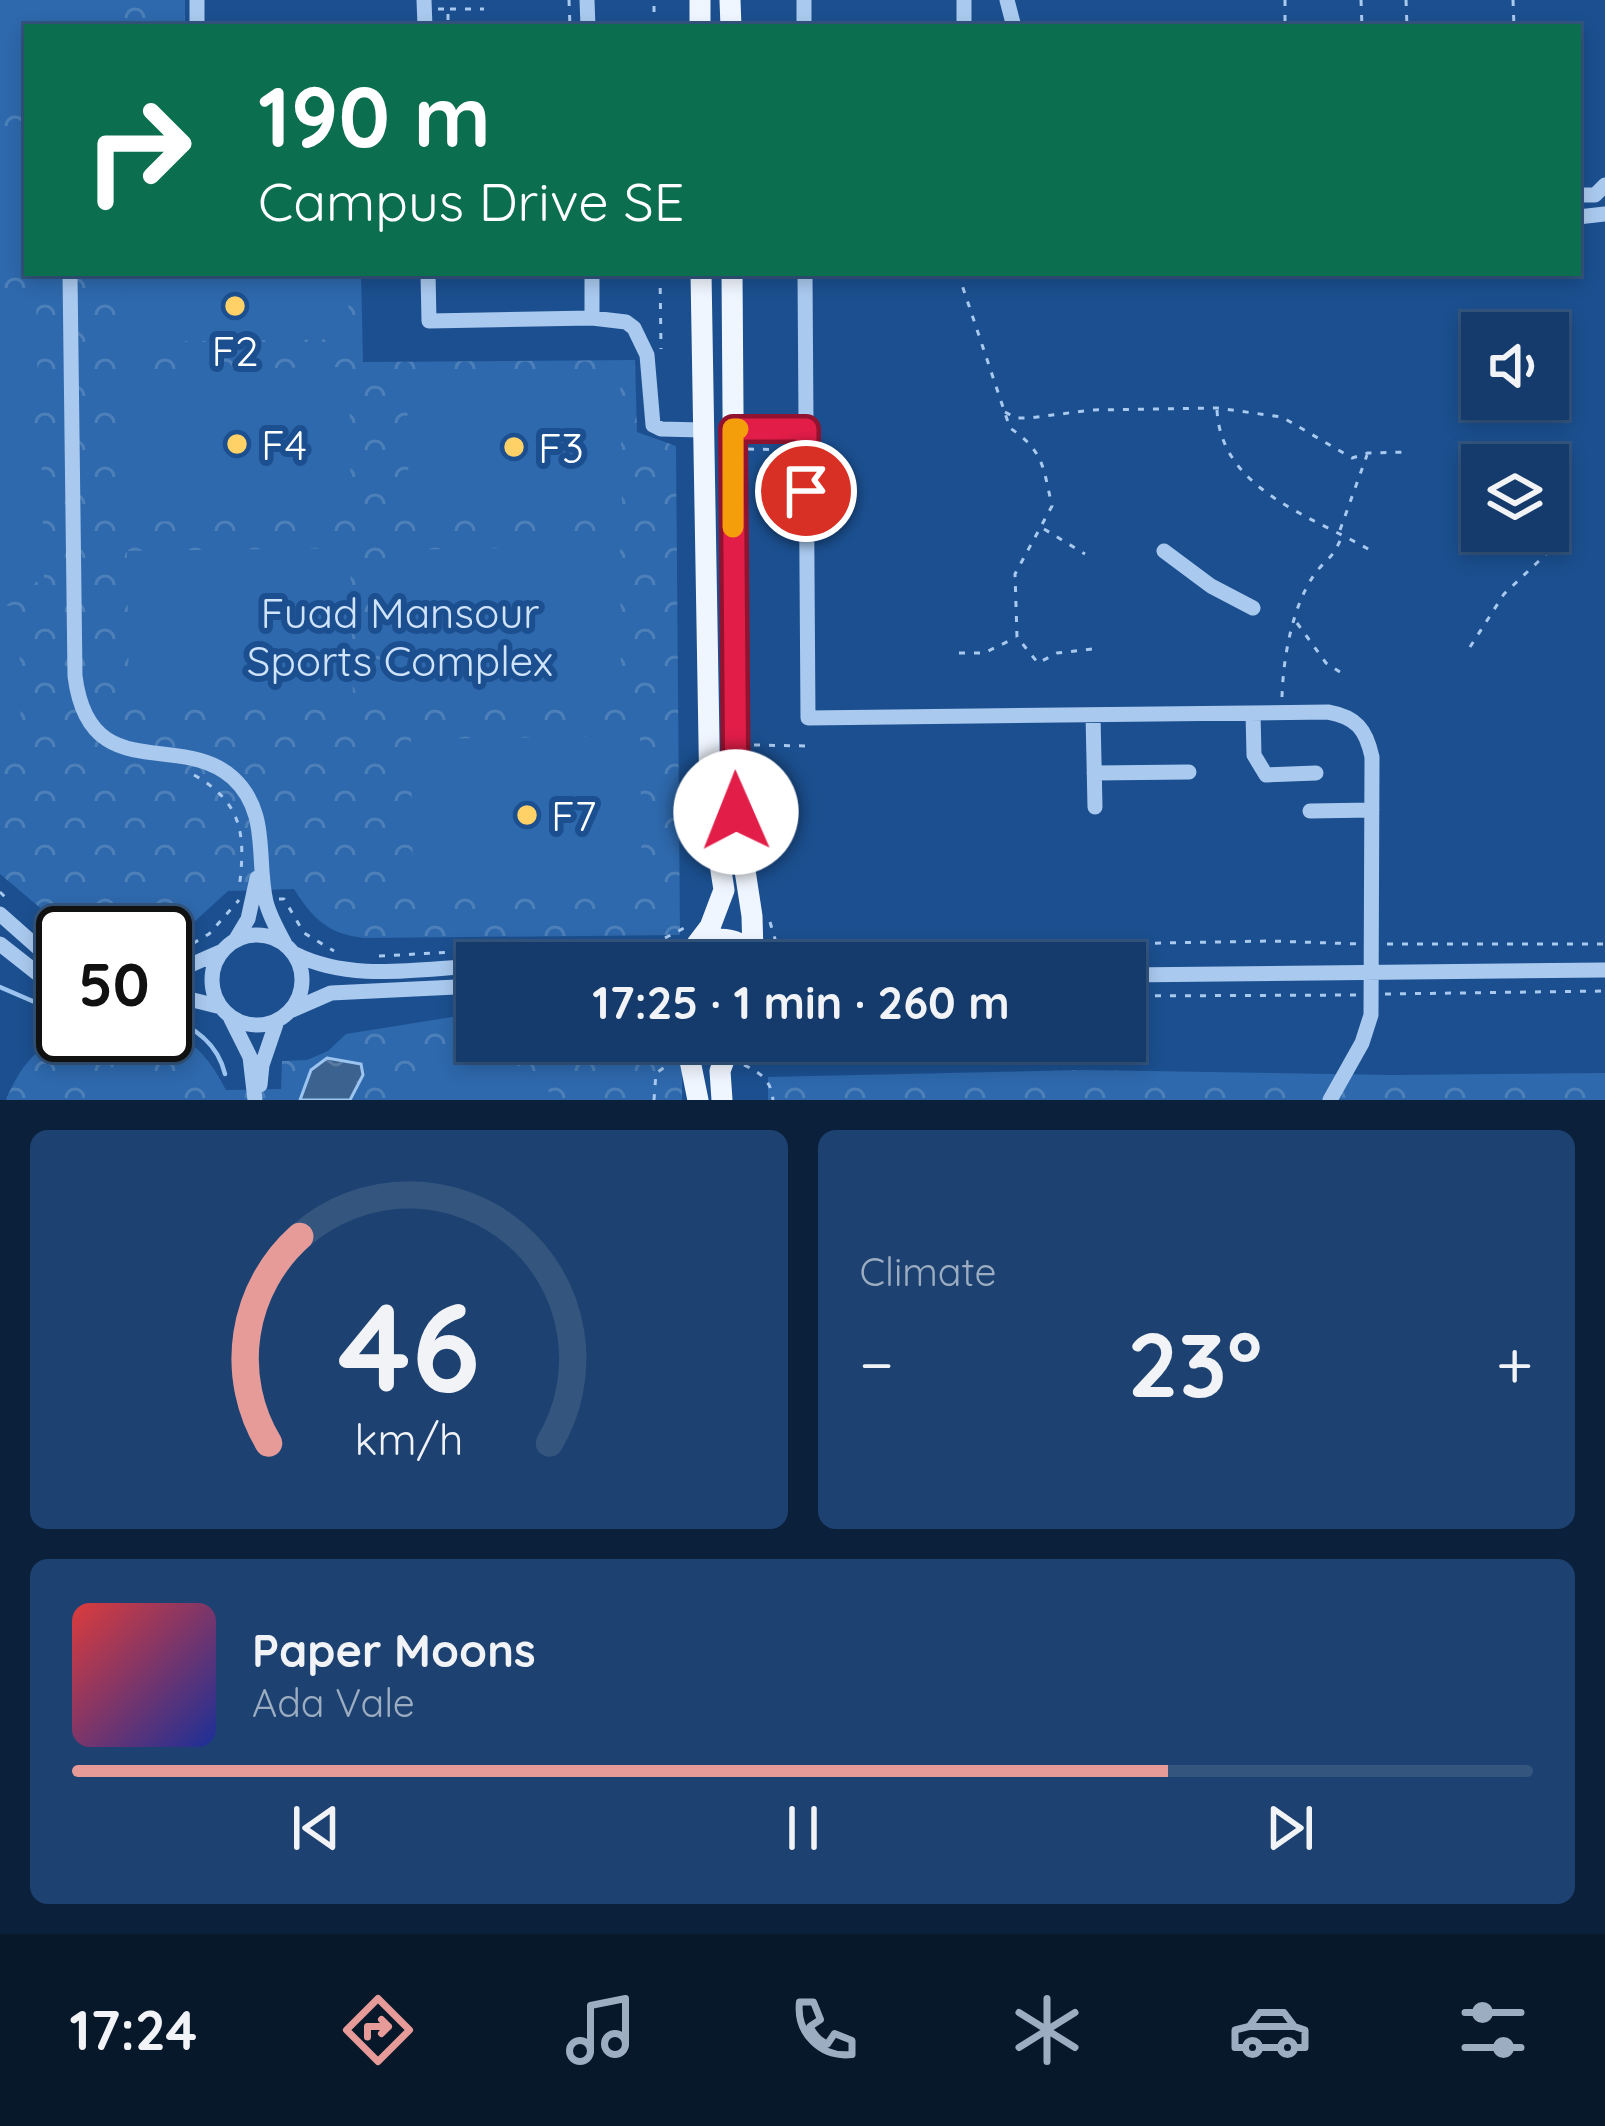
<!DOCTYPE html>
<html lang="en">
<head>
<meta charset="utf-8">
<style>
	body { margin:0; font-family:Quicksand,sans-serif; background:#1d4271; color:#f1f3f6; height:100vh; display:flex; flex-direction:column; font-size:45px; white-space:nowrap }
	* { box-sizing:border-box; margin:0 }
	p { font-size:39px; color:#9dadc1 }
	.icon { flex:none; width:66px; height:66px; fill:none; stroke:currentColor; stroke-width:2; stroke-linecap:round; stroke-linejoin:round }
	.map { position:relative; height:1100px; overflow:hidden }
	.side { display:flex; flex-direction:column; gap:30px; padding:30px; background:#0b203b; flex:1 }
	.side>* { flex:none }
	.hud { position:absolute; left:24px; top:24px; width:1557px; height:252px; border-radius:0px; box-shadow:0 6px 18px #0003,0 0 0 3px #33557e; background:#0b6e4f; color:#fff; overflow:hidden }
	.fabs { position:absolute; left:1461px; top:312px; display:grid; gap:24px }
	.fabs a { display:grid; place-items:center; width:108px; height:108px; border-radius:0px; background:#143b6b; box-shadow:0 6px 18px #0003,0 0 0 3px #33557e; font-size:60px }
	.speed { position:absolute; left:36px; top:906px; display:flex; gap:24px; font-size:60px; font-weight:700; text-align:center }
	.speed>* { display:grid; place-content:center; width:156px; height:156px; border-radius:50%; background:#143b6b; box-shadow:0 6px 18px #0003,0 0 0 3px #33557e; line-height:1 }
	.speed .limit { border:6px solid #111; border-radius:18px; background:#fff; color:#111 }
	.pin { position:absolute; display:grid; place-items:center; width:102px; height:102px; color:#fff; margin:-51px; border:6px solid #fff; border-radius:50%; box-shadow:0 3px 12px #0007 }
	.me { position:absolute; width:132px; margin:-66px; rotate:359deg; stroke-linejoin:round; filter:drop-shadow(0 0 9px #0008) }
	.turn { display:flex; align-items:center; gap:42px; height:252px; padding:0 36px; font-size:54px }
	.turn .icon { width:156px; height:156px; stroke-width:2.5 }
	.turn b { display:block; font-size:84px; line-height:102px }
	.big { font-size:90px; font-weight:700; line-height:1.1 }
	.side .widget { flex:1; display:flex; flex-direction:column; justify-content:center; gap:18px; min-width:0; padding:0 42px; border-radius:18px; background:#1d4271 }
	.side .dial { align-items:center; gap:0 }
	.dial svg { height:312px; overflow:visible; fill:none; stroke:#33557e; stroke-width:7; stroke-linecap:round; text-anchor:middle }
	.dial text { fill:#f1f3f6; stroke:none }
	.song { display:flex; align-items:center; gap:36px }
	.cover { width:144px; height:144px; border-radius:18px; background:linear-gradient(135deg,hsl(0 70% 55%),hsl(230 70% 35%)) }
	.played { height:12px; border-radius:6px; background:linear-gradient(90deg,#e69b98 75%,#33557e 75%) }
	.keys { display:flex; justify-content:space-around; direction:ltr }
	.heat { display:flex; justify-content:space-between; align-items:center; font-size:66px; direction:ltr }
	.side .tiles { flex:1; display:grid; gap:30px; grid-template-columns:1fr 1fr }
	.widget:last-child { grid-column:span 2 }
	.trip { position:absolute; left:456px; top:942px; width:690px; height:120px; border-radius:0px; background:#143b6b; box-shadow:0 6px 18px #0003,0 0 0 3px #33557e; font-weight:700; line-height:120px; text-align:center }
	.menu { display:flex; height:192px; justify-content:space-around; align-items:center; background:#08182b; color:#9dadc1 }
	.menu .icon { width:84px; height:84px }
	.menu .active { color:#e69b98 }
	.menu b { font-size:54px; color:#f1f3f6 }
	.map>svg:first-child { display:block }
	.park { fill:url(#park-crowns) }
	.pitch { fill:#2e69ad }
	.water { fill:url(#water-ripples); stroke:#9cc4f0; stroke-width:3 }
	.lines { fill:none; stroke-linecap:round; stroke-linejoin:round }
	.stream { stroke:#9cc4f0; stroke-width:4.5 }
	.path { stroke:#a9c9ee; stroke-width:3; stroke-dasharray:6 9; stroke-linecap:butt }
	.minor { stroke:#a9c9ee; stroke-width:15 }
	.major { stroke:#f0f6ff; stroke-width:21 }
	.route-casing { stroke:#92132f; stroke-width:30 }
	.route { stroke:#e11d48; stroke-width:21 }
	.slow { stroke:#f59e0b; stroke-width:21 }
	.poi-dot { fill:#ffd166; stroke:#1b4f8f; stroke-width:4.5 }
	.labels { text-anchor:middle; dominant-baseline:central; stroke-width:12; stroke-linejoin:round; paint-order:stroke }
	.poi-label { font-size:42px; fill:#fff; stroke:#1b4f8f; text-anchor:start }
	.park-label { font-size:42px; fill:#cfe3fa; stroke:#1b4f8f }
</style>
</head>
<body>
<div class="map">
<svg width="1605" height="1100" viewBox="0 0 1605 1100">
	<defs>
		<pattern id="park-crowns" width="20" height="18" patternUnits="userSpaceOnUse" patternTransform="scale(3)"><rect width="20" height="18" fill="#2e69ad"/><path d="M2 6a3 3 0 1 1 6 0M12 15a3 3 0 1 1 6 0" fill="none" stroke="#4d80b9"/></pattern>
		<pattern id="water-ripples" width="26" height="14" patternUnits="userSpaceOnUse" patternTransform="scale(3)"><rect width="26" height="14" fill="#3c6290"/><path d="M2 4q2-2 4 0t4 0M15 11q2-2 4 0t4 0" fill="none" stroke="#597aa1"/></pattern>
	</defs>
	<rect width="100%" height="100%" fill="#1b4f8f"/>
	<path class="park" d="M0,0H185V27H27V273H361L363,362L635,360L637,432L676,446L680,935L364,938C328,934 313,919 294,889L228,891L193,923L165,936L95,933L51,917L0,874Z
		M477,1013V1041H682V1100H6C36,1030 68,1035 135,1035C150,1035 167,1030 177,1035C201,1047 214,1067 226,1090L281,1089L282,1061L307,1060L328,1051L346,1034Z
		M1082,1070L1391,1075L1605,1073V1100H768V1077Z"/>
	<path class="pitch" d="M0,0H119V27H27V83H0Z
		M27,128V248H0V129Z
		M122,273H348L349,339L123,342Z
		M0,293H36L38,403L0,404Z
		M349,367L351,518L124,522L122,370Z
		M620,376L622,514L409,517L407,379Z
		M41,436L44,582L0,583V437Z
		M620,546L621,699L394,702L392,550Z
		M350,548L353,698L129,702L127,551Z
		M0,606H19L21,751H0Z
		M640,736L642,890L413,893L411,739Z
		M477,1037V1041H488L559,1100H407Z
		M127,1052L175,1100H82Z"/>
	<path class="water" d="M327,1058L361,1064L363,1075L350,1100H300L311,1070Z"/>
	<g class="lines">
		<path class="stream" d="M0,987L37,1003L63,1007
			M165,1017C194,1026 218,1044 225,1074"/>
		<path class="path" d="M569,0L570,27
			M1285,0V25H1299
			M1361,0L1362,27
			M1406,0L1407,27
			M1513,0L1514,27
			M438,9H448V27
			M450,9H484
			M654,27V0
			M660,273L661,349
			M958,273L1010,428C1044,451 1043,467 1052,506L1015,574L1017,637L1038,663L1057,653L1092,649
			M1217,410C1221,489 1309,515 1370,550
			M1005,412L1016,418H1030L1091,410L1217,408L1282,417L1352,458L1368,453L1410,452
			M748,449L793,450
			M1044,529L1085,554
			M1340,530L1367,455
			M1297,623L1326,663L1343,674
			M1470,647L1504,594L1561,540L1570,523
			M959,653H984L1015,638
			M1282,697C1283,659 1292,607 1314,575C1326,558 1332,561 1342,536
			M754,745L808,746
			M194,775C243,803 246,835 239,889
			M754,803L758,829
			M0,892L10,902
			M279,899H284L304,933L334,951
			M770,922L778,949L793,963
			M49,936L63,944
			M665,938L688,926
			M1387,944H1605
			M180,951L209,934L239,900
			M487,955L525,952
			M379,956L454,952
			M842,963L867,954L991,952L1056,945L1270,941L1360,944
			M1385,994L1605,991
			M1125,996L1357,995
			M744,1065C761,1073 771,1080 773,1100
			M654,1100L656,1073L671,1063"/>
		<path class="minor" d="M197,0V27
			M424,0L425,27
			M587,0L588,27
			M804,0V27
			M964,0V27
			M1007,0L1014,27
			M1578,195H1595L1605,185
			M1578,217L1605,214
			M70,273L75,676C89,788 181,730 233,778C270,812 256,859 266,902C270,917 278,931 285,944
			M428,273L429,321L592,318L626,322L634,328L647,355L653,425L661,429L702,430
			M592,273V318
			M805,273L808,718L1328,712C1356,717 1366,729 1372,757L1371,1015L1362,1043L1330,1100
			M733,429H806
			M1164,551L1211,586L1253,608
			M1253,713L1254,755L1266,775L1316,773
			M1093,715L1095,807
			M1094,773L1189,772
			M1310,811L1372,810
			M0,914L44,953L63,961
			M212 980a45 45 0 1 1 90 0a45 45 0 1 1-90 0Z
			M236,939L248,919L257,878
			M0,944L42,977L63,983
			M295,954C351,982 416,969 477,966
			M535,963L687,952
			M165,968L186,967L220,952
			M1125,975L1605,970
			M165,993L221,1007
			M292,1010L331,993L477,986
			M231,1019L250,1057L255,1100
			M260,1085L262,1065L277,1021"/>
		<path class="major" d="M700,0V27
			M730,0L731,27
			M732,273L736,812L752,916L753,953
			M697,944L710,927L724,890L710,800L701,273
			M679,963C700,934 733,931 757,957
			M686,1041L698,1100
			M722,1100L720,1071L731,1041"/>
	</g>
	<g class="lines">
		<defs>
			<path id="route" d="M736,812L733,429H806V491"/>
		</defs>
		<use href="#route" class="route-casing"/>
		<use href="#route" class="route"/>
		<path class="slow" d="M733,527V429H738"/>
	</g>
	<g class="poi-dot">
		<circle cx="235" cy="306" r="12"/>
		<circle cx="237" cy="444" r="12"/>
		<circle cx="514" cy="447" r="12"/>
		<circle cx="527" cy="815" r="12"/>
	</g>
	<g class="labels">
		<g class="poi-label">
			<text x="235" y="350" text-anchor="middle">F2</text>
			<text x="261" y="444">F4</text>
			<text x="538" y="447">F3</text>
			<text x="551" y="815">F7</text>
		</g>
		<g class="park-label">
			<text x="400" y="612">Fuad Mansour<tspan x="400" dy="48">Sports Complex</tspan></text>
		</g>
	</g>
</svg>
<div class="fabs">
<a><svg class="icon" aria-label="sound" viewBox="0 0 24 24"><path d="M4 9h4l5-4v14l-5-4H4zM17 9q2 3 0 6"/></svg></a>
<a><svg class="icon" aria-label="layers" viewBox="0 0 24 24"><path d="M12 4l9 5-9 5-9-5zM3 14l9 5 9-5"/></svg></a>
</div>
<div class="speed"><div class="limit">50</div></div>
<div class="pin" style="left:806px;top:491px;background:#d93025"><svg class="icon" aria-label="arrive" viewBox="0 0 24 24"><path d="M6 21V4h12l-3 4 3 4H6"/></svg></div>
<svg class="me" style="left:736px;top:812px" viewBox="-20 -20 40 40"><circle r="19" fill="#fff"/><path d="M0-13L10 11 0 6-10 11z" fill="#e11d48"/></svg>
<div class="trip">17:25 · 1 min · 260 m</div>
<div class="hud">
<div class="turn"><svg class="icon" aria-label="right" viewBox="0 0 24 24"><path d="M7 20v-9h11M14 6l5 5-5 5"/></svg><div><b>190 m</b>Campus Drive SE</div></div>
</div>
</div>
<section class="side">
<div class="tiles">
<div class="widget dial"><svg viewBox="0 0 100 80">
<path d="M14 69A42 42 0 1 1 86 69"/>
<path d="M14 69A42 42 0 0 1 22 16" stroke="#e69b98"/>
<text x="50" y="56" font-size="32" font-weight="700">46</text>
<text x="50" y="72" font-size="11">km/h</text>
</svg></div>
<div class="widget"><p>Climate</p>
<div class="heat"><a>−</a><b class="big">23°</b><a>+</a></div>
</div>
<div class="widget">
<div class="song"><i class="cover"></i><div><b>Paper Moons</b><p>Ada Vale</p></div></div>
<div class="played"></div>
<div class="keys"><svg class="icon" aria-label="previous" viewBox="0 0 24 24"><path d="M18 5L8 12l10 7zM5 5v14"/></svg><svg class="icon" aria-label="pause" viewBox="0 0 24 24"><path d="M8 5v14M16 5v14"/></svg><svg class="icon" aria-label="next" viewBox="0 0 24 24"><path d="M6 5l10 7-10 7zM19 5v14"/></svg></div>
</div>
</div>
</section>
<nav class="menu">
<b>17:24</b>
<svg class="icon active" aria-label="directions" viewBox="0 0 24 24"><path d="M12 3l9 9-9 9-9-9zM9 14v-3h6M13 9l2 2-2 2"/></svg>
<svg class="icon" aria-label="music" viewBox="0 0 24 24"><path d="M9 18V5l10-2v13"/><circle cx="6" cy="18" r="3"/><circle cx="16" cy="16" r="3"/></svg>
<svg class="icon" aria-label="phone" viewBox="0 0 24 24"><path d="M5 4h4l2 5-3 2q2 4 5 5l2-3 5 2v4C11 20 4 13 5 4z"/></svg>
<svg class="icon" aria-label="climate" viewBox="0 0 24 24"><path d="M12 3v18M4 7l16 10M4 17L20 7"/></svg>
<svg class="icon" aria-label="car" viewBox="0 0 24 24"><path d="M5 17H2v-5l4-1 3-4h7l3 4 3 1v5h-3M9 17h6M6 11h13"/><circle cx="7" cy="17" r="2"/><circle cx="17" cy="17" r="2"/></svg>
<svg class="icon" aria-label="filters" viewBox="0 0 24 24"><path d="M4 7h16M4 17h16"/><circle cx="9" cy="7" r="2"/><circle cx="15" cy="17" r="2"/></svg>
</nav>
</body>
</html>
